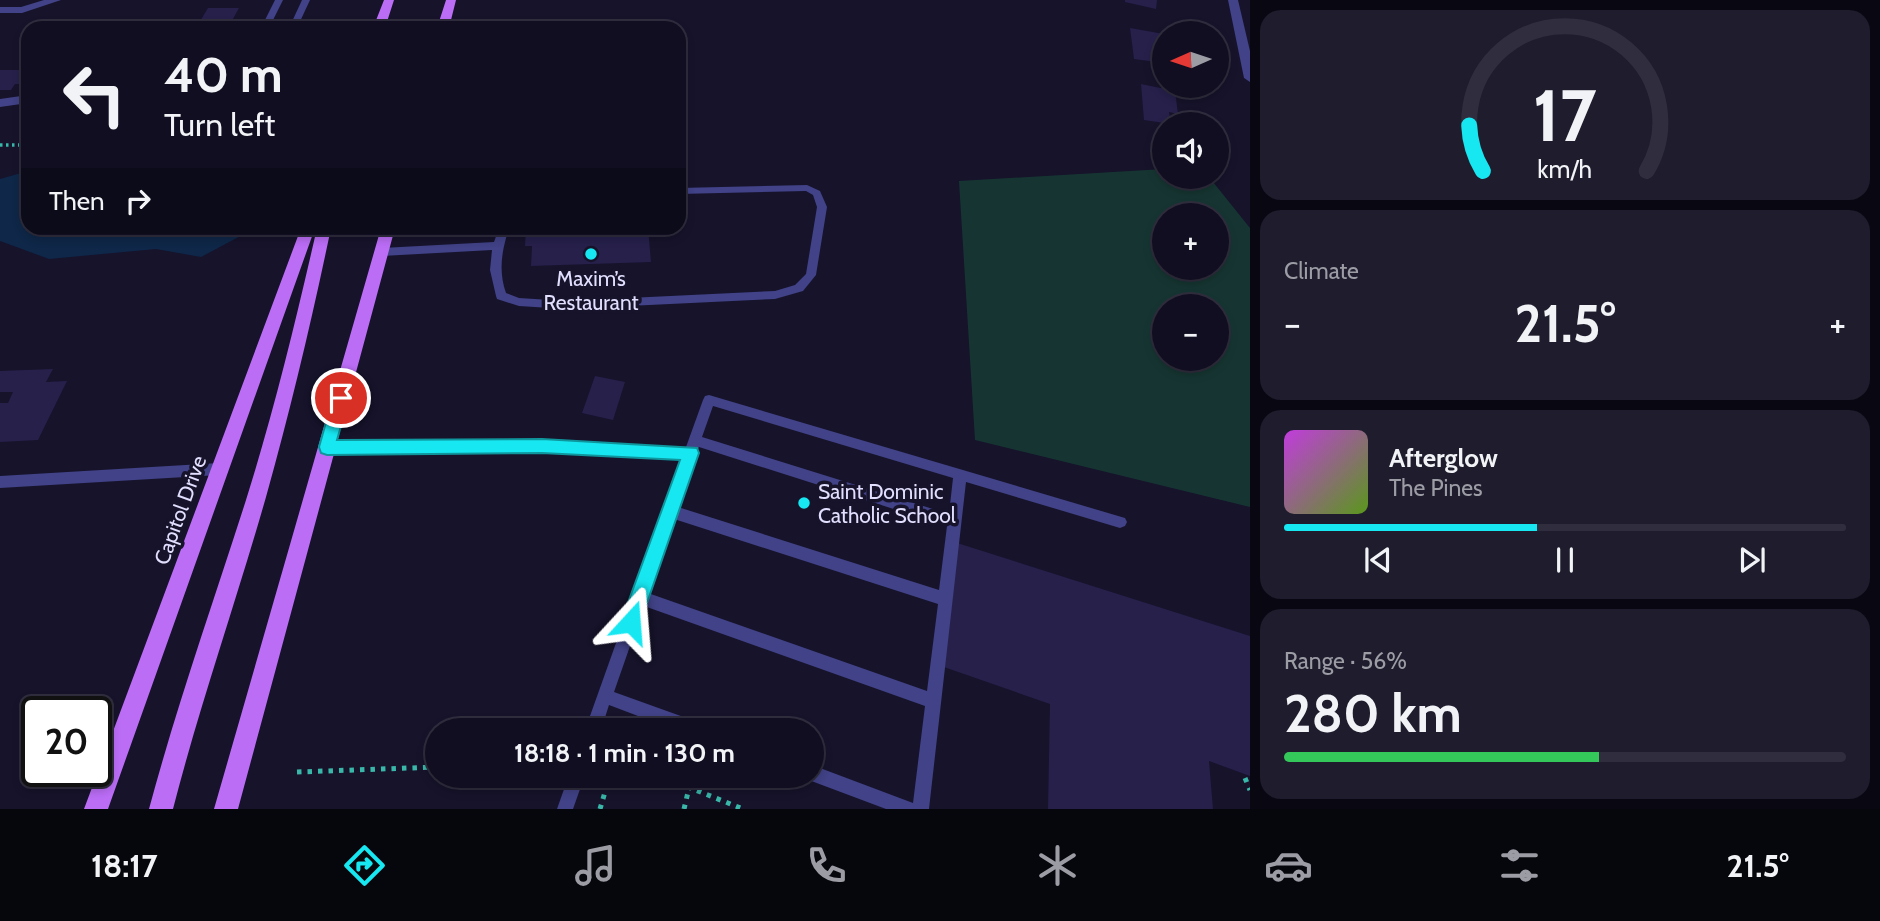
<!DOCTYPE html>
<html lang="en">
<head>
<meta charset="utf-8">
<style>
	body { margin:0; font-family:Cabin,sans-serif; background:#1e1c2d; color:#f1f3f6; height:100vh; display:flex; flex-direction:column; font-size:26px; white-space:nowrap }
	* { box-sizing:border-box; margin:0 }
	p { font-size:23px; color:#9c9ca5 }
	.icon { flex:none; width:38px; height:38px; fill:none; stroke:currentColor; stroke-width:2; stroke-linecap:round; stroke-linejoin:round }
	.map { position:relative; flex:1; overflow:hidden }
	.sheet { display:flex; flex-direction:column; gap:10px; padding:10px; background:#090812; width:630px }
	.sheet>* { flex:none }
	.top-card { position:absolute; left:21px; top:21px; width:665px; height:214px; border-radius:21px; box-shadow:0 4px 10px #0003,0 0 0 2px #302e3e; background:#100e20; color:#f1f3f6; overflow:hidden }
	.needle { width:46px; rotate:267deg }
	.controls { position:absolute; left:1152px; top:21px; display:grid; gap:14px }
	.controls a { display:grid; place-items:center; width:77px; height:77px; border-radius:50%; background:#100e20; box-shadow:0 4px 10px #0003,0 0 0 2px #302e3e; font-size:35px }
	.speed { position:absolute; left:21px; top:696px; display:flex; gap:14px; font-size:35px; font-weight:700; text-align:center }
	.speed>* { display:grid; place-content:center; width:91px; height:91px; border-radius:50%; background:#100e20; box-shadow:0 4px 10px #0003,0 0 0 2px #302e3e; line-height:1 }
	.speed .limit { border:4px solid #111; border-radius:10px; background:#fff; color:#111 }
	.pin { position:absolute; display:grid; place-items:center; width:60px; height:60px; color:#fff; margin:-30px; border:4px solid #fff; border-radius:50%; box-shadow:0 2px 7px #0007 }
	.me { position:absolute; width:77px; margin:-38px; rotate:19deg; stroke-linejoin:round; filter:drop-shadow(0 0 5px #0008) }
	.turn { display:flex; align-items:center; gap:24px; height:147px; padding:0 28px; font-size:32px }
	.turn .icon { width:91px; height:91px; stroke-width:2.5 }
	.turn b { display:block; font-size:49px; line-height:60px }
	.then { display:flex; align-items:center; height:66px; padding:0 28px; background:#0003; gap:14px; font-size:26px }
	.big { font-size:52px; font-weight:700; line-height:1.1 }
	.sheet .widget { flex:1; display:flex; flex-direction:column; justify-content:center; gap:10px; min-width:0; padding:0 24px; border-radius:21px; background:#1e1c2d }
	.sheet .dial { align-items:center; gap:0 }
	.dial svg { height:182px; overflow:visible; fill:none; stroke:#302e3e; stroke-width:7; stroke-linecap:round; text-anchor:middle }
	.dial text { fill:#f1f3f6; stroke:none }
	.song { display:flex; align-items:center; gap:21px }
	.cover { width:84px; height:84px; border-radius:10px; background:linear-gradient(135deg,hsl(290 70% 55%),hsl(90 70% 35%)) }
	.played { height:7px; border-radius:4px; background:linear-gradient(90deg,#17e7f1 45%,#302e3e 45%) }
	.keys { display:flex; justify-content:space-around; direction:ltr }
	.heat { display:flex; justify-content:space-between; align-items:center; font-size:38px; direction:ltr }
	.charge { height:10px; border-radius:5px; background:linear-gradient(90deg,#34c759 56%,#302e3e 0) }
	.trip { position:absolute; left:425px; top:718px; width:399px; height:70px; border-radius:35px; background:#100e20; box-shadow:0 4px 10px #0003,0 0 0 2px #302e3e; font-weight:700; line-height:70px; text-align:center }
	.menu { display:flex; height:112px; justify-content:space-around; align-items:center; background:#06060d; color:#9c9ca5 }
	.menu .icon { width:49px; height:49px }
	.menu .on { color:#17e7f1 }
	.menu b { font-size:32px; color:#f1f3f6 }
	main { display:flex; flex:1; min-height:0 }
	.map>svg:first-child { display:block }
	.green { fill:#163532; fill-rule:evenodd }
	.water { fill:#0f2748 }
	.building { fill:#26204b }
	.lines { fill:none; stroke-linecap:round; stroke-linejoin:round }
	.path-far1 { stroke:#39b7a9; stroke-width:3.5; stroke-dasharray:2.5 3.5; stroke-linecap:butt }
	.path { stroke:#39b7a9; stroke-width:5; stroke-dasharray:4.5 6; stroke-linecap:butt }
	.lane { fill:#414287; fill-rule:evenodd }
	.street { fill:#414287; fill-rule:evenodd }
	.primary { fill:#bb6df6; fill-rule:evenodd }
	.route { fill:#17e7f1; stroke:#0f969d; stroke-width:2 }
	.poi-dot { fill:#17e7f1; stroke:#16132b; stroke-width:2.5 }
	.labels { text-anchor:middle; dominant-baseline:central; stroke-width:7; stroke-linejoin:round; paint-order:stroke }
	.poi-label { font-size:21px; fill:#e1dffd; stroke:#16132b }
	.street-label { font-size:21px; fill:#e1dffd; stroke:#16132b }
</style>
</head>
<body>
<main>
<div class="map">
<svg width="1250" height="809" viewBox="0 0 1250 809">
	<rect width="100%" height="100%" fill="#16132b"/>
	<path class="green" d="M1164,169V177H1209L1250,228V507L975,440L959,181ZM1164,215H1216V268H1164ZM1164,306H1216V359H1164Z"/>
	<path class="water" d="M28,171V228H250L248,232L201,257L156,249L49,259L0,241V179Z"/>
	<path class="building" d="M1125,0H1157L1156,9L1125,2Z
		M208,8H239L228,28H196Z
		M123,21L119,28H46V26Z
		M1130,28L1164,34V63L1134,59Z
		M0,70H28V79L24,84H15L11,90H0Z
		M1141,84L1175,91L1178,114L1169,112L1171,124L1144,120Z
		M526,228H648L651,262L531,266L532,246H525Z
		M53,369L46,382L67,381L38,440L0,442V403H8L13,392H0V371Z
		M595,376L625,382L613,420L582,413Z
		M954,542L1250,636V776L1209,761L1213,809H1048L1050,704L941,666Z"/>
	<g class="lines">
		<path class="path-far1" d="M0,145H28"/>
		<path class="path" d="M297,772L438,767
			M658,775L743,809
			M1245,778L1250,790
			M600,809L610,775
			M684,809L689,788"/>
		<path class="lane" d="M275,0H283L269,28H261Z
			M302,0H310L297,28H289Z
			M807,185L820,191L827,207L816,275L803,291L775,299L566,309L519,306L497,299L496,296L490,270L492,250L382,256L377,252L382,248L494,242L499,228H509C502,250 498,270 506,293L519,298L566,301L775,291L795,285L806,274L817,207L813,195L806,191L679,194V188Z
			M709,395L1125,518L1127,522L1125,526L1120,528L966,482L929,809H886L806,779L805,775H812V765L913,803L925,706L644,606L614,692L703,724L705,730H675L609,705L601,730H585L682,458L542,452L327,454L322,452L321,448L322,444L327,442L542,440L686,447L703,400L705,396ZM713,406L953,478L949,514L702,437ZM699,447L947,526L939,590L678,507ZM674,519L938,604L927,691L648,593Z
			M219,463L224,465L226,469L224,473L219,475L0,488V476Z
			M569,775H585L573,809H557Z"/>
		<path class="street" d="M44,0H61L22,13H0V7H21Z
			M1228,0H1238L1250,51V82L1244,78Z
			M28,95V103L0,107V99Z"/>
		<path class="primary" d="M384,0H394L385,28H373Z
			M446,0H456L449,28H437Z
			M301,228H315L108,809H84Z
			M317,228H331C312,319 291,408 266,497C236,602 200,704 173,809H149C177,705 213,603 246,500C274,411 296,320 317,228Z
			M381,228H395L238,809H214Z"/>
	</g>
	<path class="route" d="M341,391L349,398L337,440L542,439L697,448L699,453L638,629L631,631L624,629L621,622L680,460L542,453L327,455L321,453L319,447L333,398Z"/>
	<g class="poi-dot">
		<circle cx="591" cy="254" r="7"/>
		<circle cx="804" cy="503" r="7"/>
	</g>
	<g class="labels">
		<g class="poi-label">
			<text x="591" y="278">Maxim’s<tspan x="591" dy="24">Restaurant</tspan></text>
			<text x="818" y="491" text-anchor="start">Saint Dominic<tspan x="818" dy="24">Catholic School</tspan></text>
		</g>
		<g class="street-label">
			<text transform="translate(180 510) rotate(-70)">Capitol Drive</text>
		</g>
	</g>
</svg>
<div class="controls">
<a><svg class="needle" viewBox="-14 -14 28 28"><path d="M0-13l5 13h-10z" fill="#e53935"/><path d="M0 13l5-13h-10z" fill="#9c9ca5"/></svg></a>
<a><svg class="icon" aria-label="sound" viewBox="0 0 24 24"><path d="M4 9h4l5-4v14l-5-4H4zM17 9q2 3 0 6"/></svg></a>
<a>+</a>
<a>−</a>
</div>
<div class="speed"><div class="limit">20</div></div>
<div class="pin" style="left:341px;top:398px;background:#d93025"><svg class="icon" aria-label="arrive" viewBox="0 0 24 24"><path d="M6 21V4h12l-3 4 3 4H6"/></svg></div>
<svg class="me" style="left:631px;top:622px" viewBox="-20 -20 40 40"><path d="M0-17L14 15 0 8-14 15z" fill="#17e7f1" stroke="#fff" stroke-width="4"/></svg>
<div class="trip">18:18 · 1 min · 130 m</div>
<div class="top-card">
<div class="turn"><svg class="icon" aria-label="left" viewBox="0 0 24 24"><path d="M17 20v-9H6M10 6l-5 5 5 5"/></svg><div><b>40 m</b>Turn left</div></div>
<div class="then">Then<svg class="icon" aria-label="right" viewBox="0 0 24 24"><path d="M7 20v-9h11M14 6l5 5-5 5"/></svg></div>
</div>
</div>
<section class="sheet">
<div class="widget dial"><svg viewBox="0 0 100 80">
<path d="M14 69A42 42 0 1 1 86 69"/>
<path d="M14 69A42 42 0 0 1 8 49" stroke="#17e7f1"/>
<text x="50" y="56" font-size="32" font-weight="700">17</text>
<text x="50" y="72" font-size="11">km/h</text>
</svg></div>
<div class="widget"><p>Climate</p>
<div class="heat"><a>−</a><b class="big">21.5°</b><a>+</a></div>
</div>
<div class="widget">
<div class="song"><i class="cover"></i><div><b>Afterglow</b><p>The Pines</p></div></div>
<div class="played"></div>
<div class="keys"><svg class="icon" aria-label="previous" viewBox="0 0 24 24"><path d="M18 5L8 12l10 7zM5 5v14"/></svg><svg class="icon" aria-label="pause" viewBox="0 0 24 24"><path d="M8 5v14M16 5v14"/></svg><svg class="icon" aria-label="next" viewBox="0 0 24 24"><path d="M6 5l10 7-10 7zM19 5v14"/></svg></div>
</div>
<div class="widget"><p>Range · 56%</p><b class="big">280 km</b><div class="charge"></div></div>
</section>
</main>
<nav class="menu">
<b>18:17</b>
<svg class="icon on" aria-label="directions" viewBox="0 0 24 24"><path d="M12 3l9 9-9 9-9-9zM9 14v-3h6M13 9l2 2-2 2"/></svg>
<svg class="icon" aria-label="music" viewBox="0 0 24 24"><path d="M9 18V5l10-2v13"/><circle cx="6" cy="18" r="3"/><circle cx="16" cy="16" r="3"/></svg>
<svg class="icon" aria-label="phone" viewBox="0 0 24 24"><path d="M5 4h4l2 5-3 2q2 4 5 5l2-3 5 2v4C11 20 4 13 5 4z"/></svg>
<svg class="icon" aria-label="climate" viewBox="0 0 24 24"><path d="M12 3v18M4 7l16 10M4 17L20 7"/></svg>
<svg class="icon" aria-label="car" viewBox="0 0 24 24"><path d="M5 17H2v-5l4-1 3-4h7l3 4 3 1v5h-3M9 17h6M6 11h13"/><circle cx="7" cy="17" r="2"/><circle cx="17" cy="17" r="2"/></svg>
<svg class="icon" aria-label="filters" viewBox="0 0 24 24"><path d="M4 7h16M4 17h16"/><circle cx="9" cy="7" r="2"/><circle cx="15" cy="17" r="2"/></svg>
<b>21.5°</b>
</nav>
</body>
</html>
